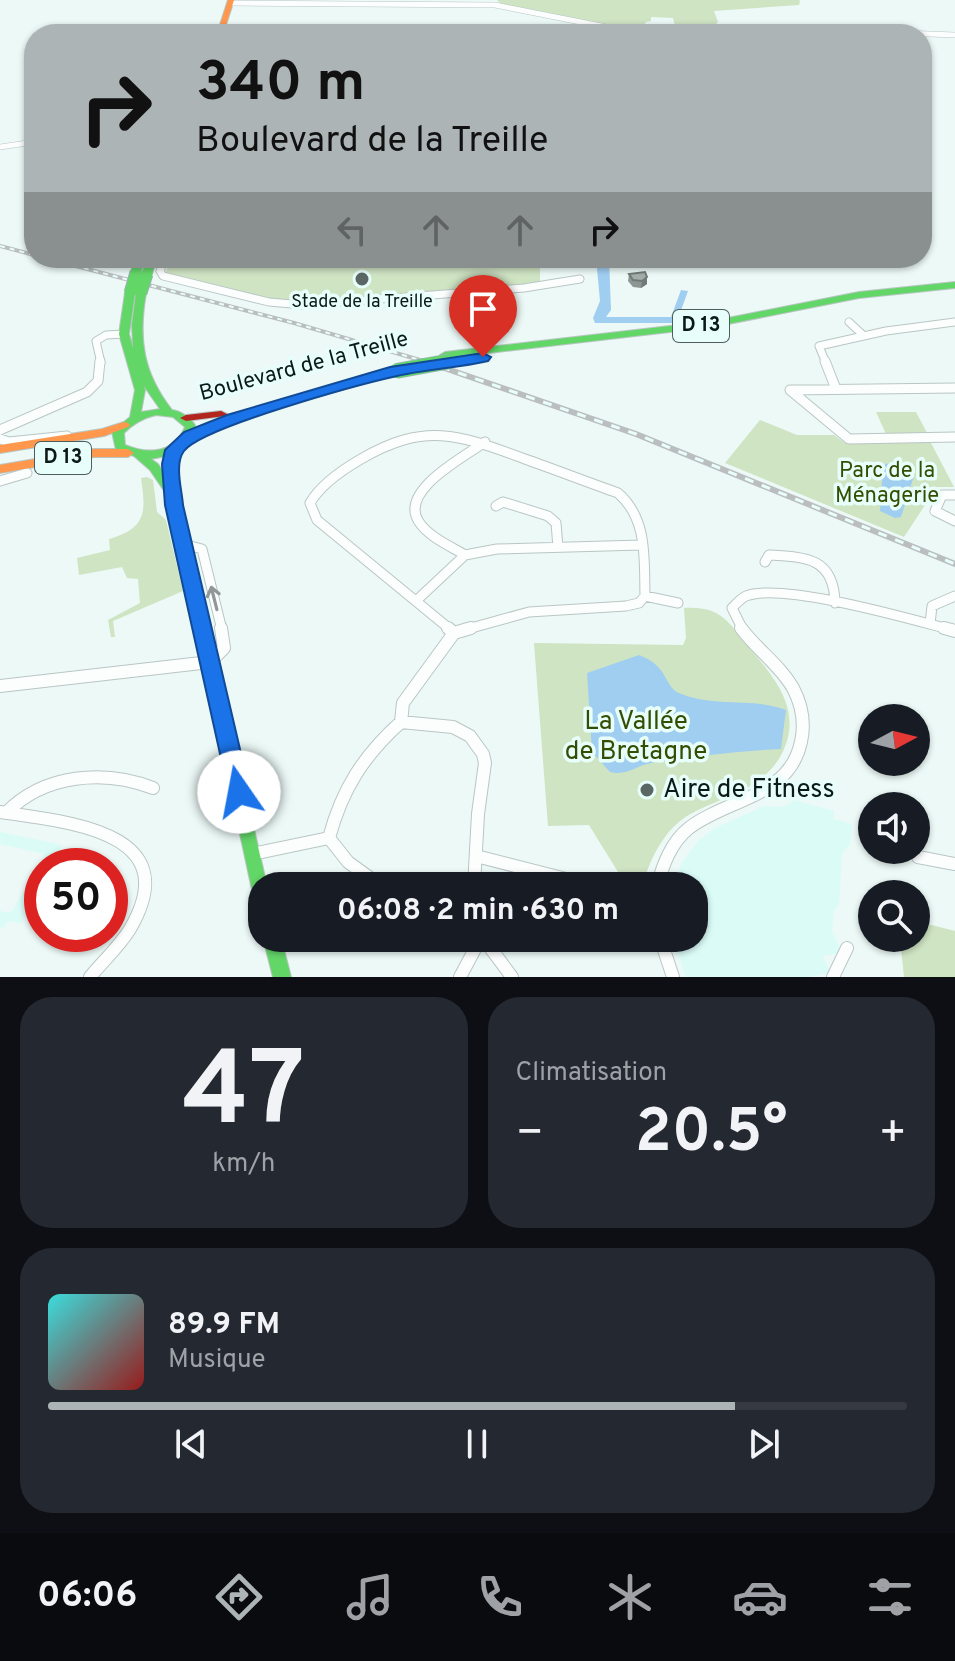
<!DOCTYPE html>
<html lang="fr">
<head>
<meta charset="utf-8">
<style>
	body { margin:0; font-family:Overpass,sans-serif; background:#242831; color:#f1f3f6; height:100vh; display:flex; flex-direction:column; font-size:30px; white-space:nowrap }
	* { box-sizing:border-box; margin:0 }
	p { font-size:26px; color:#9ea1a6 }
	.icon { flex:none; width:44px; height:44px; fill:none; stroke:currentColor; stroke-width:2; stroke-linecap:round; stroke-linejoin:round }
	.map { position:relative; height:977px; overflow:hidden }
	.panel { display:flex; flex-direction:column; gap:20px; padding:20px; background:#0d0f14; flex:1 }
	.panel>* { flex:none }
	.guide { position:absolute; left:24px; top:24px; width:908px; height:244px; border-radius:32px; box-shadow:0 2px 6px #0004; background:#adb4b5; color:#111; overflow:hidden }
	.needle { width:52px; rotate:83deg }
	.tools { position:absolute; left:858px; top:704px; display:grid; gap:16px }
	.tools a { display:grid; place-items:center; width:72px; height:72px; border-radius:50%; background:#171b24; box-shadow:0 2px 6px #0004; font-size:40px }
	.speed { position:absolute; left:24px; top:848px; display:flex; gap:16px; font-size:40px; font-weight:700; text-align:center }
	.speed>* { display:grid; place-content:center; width:104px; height:104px; border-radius:50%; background:#171b24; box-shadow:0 2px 6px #0004; line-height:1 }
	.speed .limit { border:12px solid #d22; background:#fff; color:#111 }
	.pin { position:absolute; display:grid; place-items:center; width:68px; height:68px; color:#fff; margin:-82px -34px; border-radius:50% 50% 50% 0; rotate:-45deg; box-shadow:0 0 8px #0007 }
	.pin .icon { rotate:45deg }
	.me { position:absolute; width:88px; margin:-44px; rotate:348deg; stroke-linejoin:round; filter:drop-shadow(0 0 6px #0008) }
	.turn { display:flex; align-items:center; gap:28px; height:168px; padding:0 40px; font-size:36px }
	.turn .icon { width:104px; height:104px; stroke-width:2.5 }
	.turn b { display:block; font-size:56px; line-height:68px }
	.lanes { display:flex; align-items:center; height:76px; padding:0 40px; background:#0003; justify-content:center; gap:40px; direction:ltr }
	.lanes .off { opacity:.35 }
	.big { font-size:60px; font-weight:700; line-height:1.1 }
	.panel .tile { flex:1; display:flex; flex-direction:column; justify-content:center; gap:12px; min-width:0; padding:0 28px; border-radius:32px; background:#242831 }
	.panel .dial { align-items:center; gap:0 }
	.dial b { font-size:104px; line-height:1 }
	.song { display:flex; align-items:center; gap:24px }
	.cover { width:96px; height:96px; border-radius:12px; background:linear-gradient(135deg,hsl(180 70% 55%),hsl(0 70% 35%)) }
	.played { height:8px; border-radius:4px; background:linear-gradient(90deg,#adb4b5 80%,#363941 80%) }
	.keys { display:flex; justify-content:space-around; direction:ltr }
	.heat { display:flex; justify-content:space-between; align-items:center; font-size:44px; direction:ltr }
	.panel .tiles { flex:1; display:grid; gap:20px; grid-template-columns:1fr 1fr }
	.tile:last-child { grid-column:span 2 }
	.trip { position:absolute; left:248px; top:872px; width:460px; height:80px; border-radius:32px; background:#171b24; box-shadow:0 2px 6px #0004; font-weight:700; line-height:80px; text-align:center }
	.dock { display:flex; height:128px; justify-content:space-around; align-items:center; background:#090b0e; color:#9ea1a6 }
	.dock .icon { width:56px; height:56px }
	.dock .current { color:#adb4b5 }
	.dock b { font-size:36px; color:#f1f3f6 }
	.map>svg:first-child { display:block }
	.built { fill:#dafbf6 }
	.green { fill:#cfe4c3 }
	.water { fill:#a0cef0 }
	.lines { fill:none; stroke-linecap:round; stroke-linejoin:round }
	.street-far3-casing { stroke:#b9c6c4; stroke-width:6 }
	.street-far2-casing { stroke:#b9c6c4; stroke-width:9 }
	.street-far1-casing { stroke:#b9c6c4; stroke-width:11 }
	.street-casing { stroke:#b9c6c4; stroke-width:14 }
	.fast-casing { stroke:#b9c6c4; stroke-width:2 }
	.slow-casing { stroke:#b9c6c4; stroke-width:2 }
	.jam-casing { stroke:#b9c6c4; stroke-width:2 }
	.street-far3 { stroke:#fcfefe; stroke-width:5 }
	.street-far2 { stroke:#fcfefe; stroke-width:7 }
	.street-far1 { stroke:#fcfefe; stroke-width:9 }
	.street { stroke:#fcfefe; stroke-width:12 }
	.fast { fill:#63d668; fill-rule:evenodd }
	.slow { fill:#ff974d; fill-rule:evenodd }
	.jam { fill:#b3261e; fill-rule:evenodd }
	.rail-far1-casing { stroke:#bbbebe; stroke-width:4 }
	.rail-casing { stroke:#bbbebe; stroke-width:6 }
	.rail-far1 { stroke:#e7fefa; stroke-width:2; stroke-dasharray:5; stroke-linecap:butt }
	.rail { stroke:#e7fefa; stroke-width:3; stroke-dasharray:9; stroke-linecap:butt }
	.fast-bridge-far1-casing { stroke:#9bb2b4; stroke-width:13; stroke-linecap:butt }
	.fast-bridge-casing { stroke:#9bb2b4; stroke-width:16; stroke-linecap:butt }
	.fast-bridge-far1 { stroke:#63d668; stroke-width:11 }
	.fast-bridge { stroke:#63d668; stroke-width:14 }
	.wall { fill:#8c9692 }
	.shaded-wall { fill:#727a77 }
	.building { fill:#a3aeaa; stroke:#727a77; stroke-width:2 }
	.oneway { stroke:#909796 }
	.route { fill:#1a73e8; stroke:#114b97; stroke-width:2 }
	.poi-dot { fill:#5a6765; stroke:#e7fefa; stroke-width:3 }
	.labels { text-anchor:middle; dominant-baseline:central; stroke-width:7; stroke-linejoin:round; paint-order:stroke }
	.far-poi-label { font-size:18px; fill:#0b1917; stroke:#e7fefa }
	.shield { fill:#e7fefa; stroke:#4d5e5b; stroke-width:2 }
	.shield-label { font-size:20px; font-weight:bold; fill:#0b1917 }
	.street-label { font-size:22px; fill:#0b1917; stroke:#e7fefa }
	.park-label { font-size:22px; fill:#344d01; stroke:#e7fefa }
	.near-park-label { font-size:26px; fill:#344d01; stroke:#e7fefa }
	.near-poi-label { font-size:26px; fill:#0b1917; stroke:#e7fefa; text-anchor:start }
</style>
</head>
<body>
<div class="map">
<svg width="955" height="977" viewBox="0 0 955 977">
	<rect width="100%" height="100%" fill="#ecf9f6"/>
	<path class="built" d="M795,800L834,811L833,819L852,824L850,845L842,853L839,905L834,911L832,931L842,953L823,956L830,973L809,977H686L673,938H694V886H673L682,862L699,840L715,828L764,806L783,807Z
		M0,832L62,845L51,866H42V886L21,923L8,921L3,928L0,927V911L11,913L45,854L0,844Z"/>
	<path class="green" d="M497,0H799L800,1L799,5L714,11L718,22L711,29L676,30L673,18L651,17V21L646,22L641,30L603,27L501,4Z
		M171,258H540V284L281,302L165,275Z
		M876,412H916L927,433L886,434Z
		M760,420L797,435H834L845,443L930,441L954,487H937L904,537L725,463Z
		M147,477L153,480L157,512L166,520L183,591L113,621L115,637H111L108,620L140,603L138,579L127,578L122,567L79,575L77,558L110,550L109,539C147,528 146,512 141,478Z
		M684,608C720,606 727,620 748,646C773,676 802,708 784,749C777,766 763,779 747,788C726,800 699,806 680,821C663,835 651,857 645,878L621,882L618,872L589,825L548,826L534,643L683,645L686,638Z
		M916,921L955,931V977H904L900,938H916Z"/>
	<path class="water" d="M596,258H609L611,310L606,317H671L681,290L688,291L679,316L684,318L682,323H595L593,318L600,301Z
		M892,462L909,470L914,476L901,517L895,518L880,511L883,465Z
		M639,655C669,666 664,687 679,693C713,708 752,697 786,710L781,749C737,751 695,756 651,763C635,766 627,776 610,772L592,752L587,673Z"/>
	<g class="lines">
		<defs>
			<path id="street-far3" d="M230,3L495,5L626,31L776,28L955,35
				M0,147L34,142"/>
			<path id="street-far2" d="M165,258L160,271L163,276L269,302L303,305L524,288L580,279
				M849,322L863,335
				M101,363L96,341L106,335L124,334
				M826,363L819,346L886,331L955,322"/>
			<path id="street-far1" d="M825,361L836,389
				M790,390L849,439L955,437
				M790,390L955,388
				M0,430L87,392L98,381L100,361
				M0,439L9,442L67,436
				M0,481L27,473
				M955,495H942L935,511L955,521
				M496,506L503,502L548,516L556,523L558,547
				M183,544L202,549L222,630
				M465,555C450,546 429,537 419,522C398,491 464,457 485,442
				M765,562L769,555C807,557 834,558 835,603
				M417,600L465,555L497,549L641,545
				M930,624L932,606L955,596
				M451,630L317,520L310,503C321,484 342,470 361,459C426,421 460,435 525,459C556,470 587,482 618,493C648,519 644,559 645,596
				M464,630L529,612L626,606L639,603L645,596L678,603
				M743,630L732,608C736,604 741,598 746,596C782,582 910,619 952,630"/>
			<path id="street" d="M448,628L454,633
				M944,628L955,631
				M0,686L210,662L224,648L221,628
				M401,722L403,703L454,633L471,628
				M0,812C65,822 188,830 130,929C119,947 103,961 90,977
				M6,813C44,774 104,769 153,788
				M329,838L348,862L381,886
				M252,854L329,838C342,789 364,755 401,722L453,727L470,736L483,754L485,763L478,814L474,886
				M476,856L578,882L576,886
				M918,857L955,864
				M657,886C663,865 671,842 689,828C728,798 789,798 801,742C805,724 802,705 793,688C780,665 757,650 741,628
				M483,938L512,977
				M660,938L673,977
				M460,977L476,947L485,941
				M833,977L847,948"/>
			<path id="fast" d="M135,258H145L141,272L136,275L131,272Z
				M147,258H157L152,274L147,277L142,274Z
				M955,282V288L859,298L713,327L445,358L440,355L445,352L713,321L859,292Z
				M130,290L135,293L129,334L133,348L132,325L136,293L141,290L146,293C138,339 143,373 172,410C181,411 194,420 196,428L209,422L392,369L396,368L401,371L400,373L217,426C209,430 200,433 193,438C169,453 178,481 180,505L267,886H262V907L256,905L254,899L167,495L150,470L134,456L116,450L112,432L130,417L135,390L119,334L125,293ZM144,386L160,409L141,412L145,390ZM156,415L173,417L185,427C174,453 149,455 125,445L124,433C133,424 143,418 156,415ZM166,456L165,475L158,464L151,459Z
				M263,938H281L291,977H273Z"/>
			<path id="slow" d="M228,0H234L223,34H217Z
				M124,422L128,423L130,425L128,427L104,436L0,453V445L102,429Z
				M94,449H128L134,453L128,457H94L0,473V465Z"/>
			<path id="jam" d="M221,411L227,414L225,416L186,421L180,418L186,415Z"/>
		</defs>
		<use href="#street-far3" class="street-far3-casing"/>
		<use href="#street-far2" class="street-far2-casing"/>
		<use href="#street-far1" class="street-far1-casing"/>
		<use href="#street" class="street-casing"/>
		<use href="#fast" class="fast-casing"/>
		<use href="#slow" class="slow-casing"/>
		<use href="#jam" class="jam-casing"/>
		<use href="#street-far3" class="street-far3"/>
		<use href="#street-far2" class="street-far2"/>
		<use href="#street-far1" class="street-far1"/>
		<use href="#street" class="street"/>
		<use href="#fast" class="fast"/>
		<use href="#slow" class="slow"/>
		<use href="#jam" class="jam"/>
		<defs>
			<path id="rail-far1" d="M0,246L34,255
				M45,258L294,323L430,363"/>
			<path id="rail" d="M424,361L636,434L955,564"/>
		</defs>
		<use href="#rail-far1" class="rail-far1-casing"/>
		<use href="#rail" class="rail-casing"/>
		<use href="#rail-far1" class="rail-far1"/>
		<use href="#rail" class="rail"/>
		<defs>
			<path id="fast-bridge-far1" d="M130,293L136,272
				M141,293L147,274
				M439,363L452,361"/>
			<path id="fast-bridge" d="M396,371L451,361"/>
		</defs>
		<use href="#fast-bridge-far1" class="fast-bridge-far1-casing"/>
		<use href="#fast-bridge" class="fast-bridge-casing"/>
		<use href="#fast-bridge-far1" class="fast-bridge-far1"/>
		<use href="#fast-bridge" class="fast-bridge"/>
	</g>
	<path class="wall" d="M645,272L647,284L641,288L633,287L628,281L629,274Z"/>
	<path class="shaded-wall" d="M647,277V284L641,288L642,281Z"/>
	<path class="building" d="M645,272L647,277L642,281L633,280L629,274Z"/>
	<defs><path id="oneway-shaft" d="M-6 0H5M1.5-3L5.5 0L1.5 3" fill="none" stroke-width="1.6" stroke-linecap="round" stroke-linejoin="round" transform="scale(2)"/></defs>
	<use class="oneway" href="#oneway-shaft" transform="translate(214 598) rotate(-104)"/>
	<path class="route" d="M483,353L491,357L488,361C458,368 427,369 397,376C361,384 202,427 184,451C174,464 182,490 183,505L250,792L247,799L239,802L230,799L165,505L162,464L165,450L184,432L227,415L390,367Z"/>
	<g class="poi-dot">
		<circle cx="362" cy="279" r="8"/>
		<circle cx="647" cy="790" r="8"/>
	</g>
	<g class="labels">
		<g class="far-poi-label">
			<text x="362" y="302">Stade de la Treille</text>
		</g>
		<g class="shield">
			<rect x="673" y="310" width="56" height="32" rx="6"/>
			<rect x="35" y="442" width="56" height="32" rx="6"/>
		</g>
		<g class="shield-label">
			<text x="701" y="326">D 13</text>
			<text x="63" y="458">D 13</text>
		</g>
		<g class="street-label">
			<text transform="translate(304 367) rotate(-15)">Boulevard de la Treille</text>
		</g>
		<g class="park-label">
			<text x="887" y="471">Parc de la<tspan x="887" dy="25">Ménagerie</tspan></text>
		</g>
		<g class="near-park-label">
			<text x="636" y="722">La Vallée<tspan x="636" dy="30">de Bretagne</tspan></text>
		</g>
		<g class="near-poi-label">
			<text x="663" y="790">Aire de Fitness</text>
		</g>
	</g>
</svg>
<div class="tools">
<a><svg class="needle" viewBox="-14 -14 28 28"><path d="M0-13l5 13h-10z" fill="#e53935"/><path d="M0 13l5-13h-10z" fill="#9ea1a6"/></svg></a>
<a><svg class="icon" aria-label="sound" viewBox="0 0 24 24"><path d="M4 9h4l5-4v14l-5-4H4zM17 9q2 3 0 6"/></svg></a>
<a><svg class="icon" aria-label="search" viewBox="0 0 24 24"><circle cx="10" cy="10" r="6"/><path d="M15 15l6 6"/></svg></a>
</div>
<div class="speed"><div class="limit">50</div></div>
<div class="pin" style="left:483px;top:357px;background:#d93025"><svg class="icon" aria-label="arrive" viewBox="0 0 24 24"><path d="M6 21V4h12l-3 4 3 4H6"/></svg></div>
<svg class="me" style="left:239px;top:792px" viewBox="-20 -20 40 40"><circle r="19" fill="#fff"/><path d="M0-13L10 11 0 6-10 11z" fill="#1a73e8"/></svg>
<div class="trip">06:08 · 2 min · 630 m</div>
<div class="guide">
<div class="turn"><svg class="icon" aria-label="right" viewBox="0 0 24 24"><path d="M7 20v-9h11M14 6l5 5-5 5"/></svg><div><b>340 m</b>Boulevard de la Treille</div></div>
<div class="lanes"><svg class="icon off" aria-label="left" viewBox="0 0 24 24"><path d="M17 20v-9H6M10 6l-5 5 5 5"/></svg><svg class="icon off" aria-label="ahead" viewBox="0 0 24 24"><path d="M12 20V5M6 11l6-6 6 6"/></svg><svg class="icon off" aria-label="ahead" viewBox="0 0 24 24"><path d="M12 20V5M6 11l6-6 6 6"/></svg><svg class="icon" aria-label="right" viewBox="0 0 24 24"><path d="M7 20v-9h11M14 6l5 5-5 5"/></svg></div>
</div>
</div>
<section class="panel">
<div class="tiles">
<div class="tile dial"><b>47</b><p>km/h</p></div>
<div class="tile"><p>Climatisation</p>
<div class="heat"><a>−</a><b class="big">20.5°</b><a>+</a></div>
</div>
<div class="tile">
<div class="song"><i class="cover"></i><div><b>89.9 FM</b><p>Musique</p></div></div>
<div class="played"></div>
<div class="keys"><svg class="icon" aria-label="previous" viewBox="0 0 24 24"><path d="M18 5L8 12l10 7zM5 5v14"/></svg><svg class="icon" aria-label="pause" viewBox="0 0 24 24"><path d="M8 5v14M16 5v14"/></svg><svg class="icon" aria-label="next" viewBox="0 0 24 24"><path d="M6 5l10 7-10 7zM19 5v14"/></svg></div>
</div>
</div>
</section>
<nav class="dock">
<b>06:06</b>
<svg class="icon current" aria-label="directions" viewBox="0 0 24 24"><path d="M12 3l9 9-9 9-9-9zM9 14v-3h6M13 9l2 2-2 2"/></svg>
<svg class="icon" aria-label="music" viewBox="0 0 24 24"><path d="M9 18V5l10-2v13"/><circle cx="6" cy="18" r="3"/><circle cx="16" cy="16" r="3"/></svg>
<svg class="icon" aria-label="phone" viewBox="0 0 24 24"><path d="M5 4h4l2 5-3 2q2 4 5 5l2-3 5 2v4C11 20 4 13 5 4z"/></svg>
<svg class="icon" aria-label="climate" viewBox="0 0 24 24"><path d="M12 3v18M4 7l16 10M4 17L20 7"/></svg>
<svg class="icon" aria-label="car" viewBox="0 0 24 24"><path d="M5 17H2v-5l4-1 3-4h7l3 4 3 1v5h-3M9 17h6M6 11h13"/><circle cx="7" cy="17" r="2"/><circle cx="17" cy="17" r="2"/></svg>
<svg class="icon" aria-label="filters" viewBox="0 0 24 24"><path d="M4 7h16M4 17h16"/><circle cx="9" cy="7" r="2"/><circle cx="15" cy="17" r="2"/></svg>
</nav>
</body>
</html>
